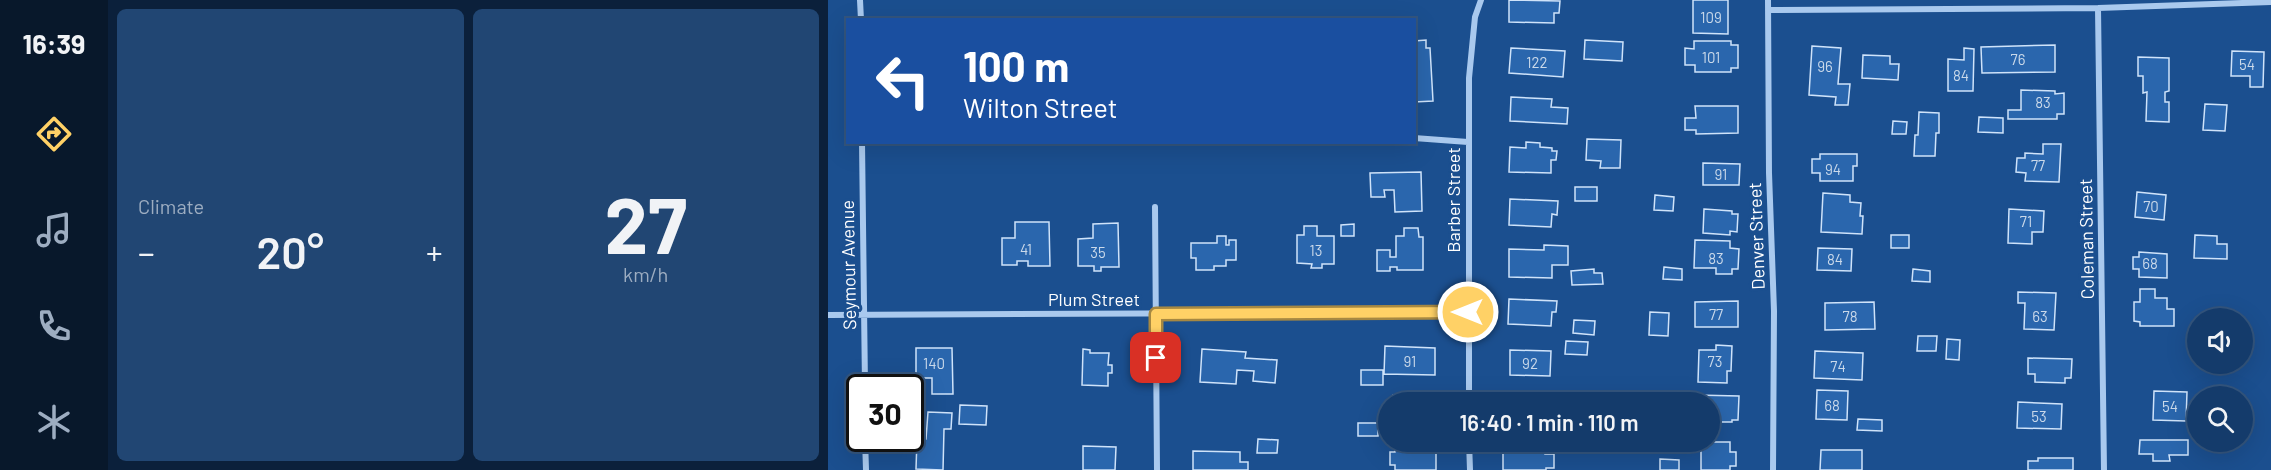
<!DOCTYPE html>
<html lang="en">
<head>
<meta charset="utf-8">
<style>
	body { margin:0; font-family:Barlow,sans-serif; background:#214673; color:#f1f3f6; height:100vh; display:flex; flex-direction:column; font-size:22px; white-space:nowrap }
	* { box-sizing:border-box; margin:0 }
	p { font-size:20px; color:#9dadc1 }
	.icon { flex:none; width:33px; height:33px; fill:none; stroke:currentColor; stroke-width:2; stroke-linecap:round; stroke-linejoin:round }
	.map { position:relative; flex:1; overflow:hidden }
	.drawer { display:flex; flex-direction:column; gap:9px; padding:9px; background:#0b203b; width:720px }
	.drawer>* { flex:none }
	.guide { position:absolute; left:18px; top:18px; width:570px; height:126px; border-radius:0px; box-shadow:0 6px 24px #0002,0 0 0 2px #33557e; background:#1a4fa0; color:#fff; overflow:hidden }
	.controls { position:absolute; left:1359px; top:308px; display:grid; gap:12px }
	.controls a { display:grid; place-items:center; width:66px; height:66px; border-radius:50%; background:#143b6b; box-shadow:0 6px 24px #0002,0 0 0 2px #33557e; font-size:30px }
	.speed { position:absolute; left:18px; top:374px; display:flex; gap:12px; font-size:30px; font-weight:700; text-align:center }
	.speed>* { display:grid; place-content:center; width:78px; height:78px; border-radius:50%; background:#143b6b; box-shadow:0 6px 24px #0002,0 0 0 2px #33557e; line-height:1 }
	.speed .limit { border:3px solid #111; border-radius:9px; background:#fff; color:#111 }
	.pin { position:absolute; display:grid; place-items:center; width:51px; height:51px; color:#fff; margin:-26px; border-radius:12px; box-shadow:0 3px 9px #0006 }
	.me { position:absolute; width:66px; margin:-33px; rotate:270deg; stroke-linejoin:round; filter:drop-shadow(0 0 4px #0008) }
	.turn { display:flex; align-items:center; gap:21px; height:126px; padding:0 18px; font-size:27px }
	.turn .icon { width:78px; height:78px; stroke-width:2.5 }
	.turn b { display:block; font-size:42px; line-height:51px }
	.big { font-size:45px; font-weight:600; line-height:1.1 }
	.drawer .card { flex:1; display:flex; flex-direction:column; justify-content:center; gap:9px; min-width:0; padding:0 21px; border-radius:9px; background:#214673 }
	.drawer .dial { align-items:center; gap:0 }
	.dial b { font-size:78px; line-height:1 }
	.heat { display:flex; justify-content:space-between; align-items:center; font-size:33px; direction:ltr }
	.drawer .tiles { flex:1; display:grid; gap:9px; grid-template-columns:repeat(2,1fr) }
	.trip { position:absolute; left:550px; top:392px; width:342px; height:60px; border-radius:30px; background:#143b6b; box-shadow:0 6px 24px #0002,0 0 0 2px #33557e; font-weight:600; line-height:60px; text-align:center }
	main { display:flex; flex:1; min-height:0 }
	.tabs { display:flex; flex-direction:column; width:108px; justify-content:space-around; align-items:center; background:#08182b; color:#9dadc1 }
	.tabs .icon { width:42px; height:42px }
	.tabs .selected { color:#ffd166 }
	.tabs b { font-size:27px; color:#f1f3f6 }
	.map>svg:first-child { display:block }
	.building { fill:#2a66ad; stroke:#cfe3fa; stroke-width:1.5 }
	.lines { fill:none; stroke-linecap:round; stroke-linejoin:round }
	.street { stroke:#a9c9ee; stroke-width:6 }
	.route-casing { stroke:#a68842; stroke-width:15 }
	.route { stroke:#ffd166; stroke-width:10 }
	.labels { text-anchor:middle; dominant-baseline:central; stroke-width:6; stroke-linejoin:round; paint-order:stroke }
	.number-label { font-size:15px; fill:#cad9ea }
	.street-label { font-size:18px; fill:#fff; stroke:#1b4f8f }
</style>
</head>
<body>
<main>
<nav class="tabs">
<b>16:39</b>
<svg class="icon selected" aria-label="directions" viewBox="0 0 24 24"><path d="M12 3l9 9-9 9-9-9zM9 14v-3h6M13 9l2 2-2 2"/></svg>
<svg class="icon" aria-label="music" viewBox="0 0 24 24"><path d="M9 18V5l10-2v13"/><circle cx="6" cy="18" r="3"/><circle cx="16" cy="16" r="3"/></svg>
<svg class="icon" aria-label="phone" viewBox="0 0 24 24"><path d="M5 4h4l2 5-3 2q2 4 5 5l2-3 5 2v4C11 20 4 13 5 4z"/></svg>
<svg class="icon" aria-label="climate" viewBox="0 0 24 24"><path d="M12 3v18M4 7l16 10M4 17L20 7"/></svg>
</nav>
<section class="drawer">
<div class="tiles">
<div class="card"><p>Climate</p>
<div class="heat"><a>−</a><b class="big">20°</b><a>+</a></div>
</div>
<div class="card dial"><b>27</b><p>km/h</p></div>
</div>
</section>
<div class="map">
<svg width="1443" height="470" viewBox="0 0 1443 470">
	<rect width="100%" height="100%" fill="#1b4f8f"/>
	<path class="building" d="M681,0L732,1L731,13H726V23L681,22Z
		M865,0H900V34L865,33Z
		M598,40V48H602L605,101L586,102V41Z
		M757,40L795,42L794,61L756,59Z
		M866,41H903V45H910V68H903V72H867V65H857V48L866,49Z
		M1227,45V72L1154,73L1153,47Z
		M984,46L1013,48L1010,84H1022L1020,105H1007L1008,97L981,95Z
		M683,48L737,51L735,77L681,73Z
		M1136,48L1146,49L1145,91H1120V59L1136,60Z
		M1404,51L1436,52L1435,87H1422V76H1403Z
		M1035,55L1062,56V64H1071L1070,80L1034,78Z
		M1310,57L1341,58V91L1337,92V102H1341V122L1318,121L1319,92L1315,93V76H1310Z
		M1193,90L1227,91V94L1236,93V114H1229V119H1180V110H1193Z
		M683,97L724,99L723,107L740,108L739,124L682,121Z
		M1377,104L1399,105L1397,131L1375,130Z
		M867,106H910V133L868,134V130H857V118H868Z
		M1091,112L1111,113V133H1108L1107,156H1086L1087,135H1090Z
		M1151,117L1175,118V133L1150,132Z
		M1065,121L1079,122L1078,134H1064Z
		M759,139L793,140L792,168H772L773,161L758,160Z
		M698,142L712,143V147L724,148V151H729L728,160H723V173L681,172L682,147L698,148Z
		M1215,144H1233L1231,182L1197,181L1198,173L1188,172L1189,158H1197V153L1215,154Z
		M992,154H1029V166H1025V181H992V173H984V159H992Z
		M875,163L912,164L911,185H875Z
		M593,172L594,211L567,212L566,190H556L557,197H543L542,173Z
		M747,187H769V201H747Z
		M1309,192L1338,195L1336,220L1307,217Z
		M995,193L1022,195V202L1033,203L1032,216H1035L1034,234L993,232Z
		M827,195L846,197L845,211L826,210Z
		M682,199L730,201L729,215L724,214L723,227L681,225Z
		M876,209L904,211V214H910L909,232L902,231V235L875,233Z
		M1181,209L1216,211L1215,232H1204V244L1180,243Z
		M187,222H221L222,266H200V261H189V265H174V238H187Z
		M290,223L291,267H273V271H266V266H250V239L265,238V224Z
		M526,224V236H513V225Z
		M476,226H489V236H506V264H494V268H483L484,264L469,263V235H476Z
		M576,228H590L591,237H595V270H569V267H562V271H549V250H562V257H568V236H576Z
		M1063,235H1081V248H1063Z
		M1367,235L1389,236V244H1399V259L1366,258Z
		M389,236H398V245H401V240H408V260H398V266H386V270H368V258H363V243H389Z
		M867,240L902,241V248L911,249L910,269H904V274H888V268H866Z
		M716,245L740,246V265H724V278L681,277V249L716,250Z
		M990,248L1024,249L1023,271L989,270Z
		M1311,252L1339,254V278L1311,277V269H1305V257H1311Z
		M836,267L854,269V280L835,279Z
		M766,269V273H774L775,284L744,285L743,271Z
		M1085,269L1102,271V282L1084,281Z
		M1312,289H1327V298H1339V309H1346V326H1312V322L1306,321V302H1312Z
		M1190,292L1228,293L1226,330L1196,329L1197,303H1190Z
		M681,299L729,301L728,312H724L723,326L680,324Z
		M910,301V327H867V302Z
		M1046,302L1047,329L997,330V303Z
		M822,312L841,313L840,336L821,335Z
		M746,320L767,321L766,335L745,333Z
		M1090,336H1109L1108,351H1089Z
		M1119,339L1132,340L1131,360L1118,359Z
		M738,341L760,342L759,355L737,354Z
		M888,345L904,346L903,371H899V383L870,382L871,350H888Z
		M557,346L607,348V375L556,374Z
		M88,348H124L125,394H104V378H88Z
		M255,349L262,350V353H281L280,365H284V373H280V386L254,385Z
		M374,349L418,352L417,358L449,360L447,383L425,381L426,371L409,370L408,384L372,382Z
		M682,350L723,351L722,376L682,375Z
		M987,351L1035,353L1034,380L986,378Z
		M1200,358L1244,359L1243,378H1237V383L1207,382V374H1200Z
		M533,370H555V385H533Z
		M989,390L1020,391L1019,420L988,419Z
		M1326,391L1359,392L1358,421L1325,420Z
		M725,393V402H696V394Z
		M565,395L609,397L608,402H561V423H554L555,408H561V401H565Z
		M867,395L911,396L910,420H904V422H882V402H867Z
		M1190,402L1234,404L1233,429L1189,428Z
		M132,405L159,406L158,425L131,424Z
		M100,412L124,413L123,429H116L115,470L88,469L89,439H98Z
		M1030,419L1054,420V431L1029,430Z
		M530,423H550V436H530Z
		M430,439L450,440L449,453H429Z
		M1312,440H1360V455H1341L1342,461H1325V454H1311Z
		M873,442H902V452H908V466H902V470H873Z
		M255,446L288,447L287,470H255Z
		M686,446L717,447V454H726V468H718V470H675V450H686Z
		M567,447H608V470H567V465H562V452H567Z
		M993,450H1034V470H992Z
		M365,451L412,452V462H420V470H365Z
		M1210,458H1245V470H1200V461H1210Z
		M832,459L851,460V470H832Z"/>
	<g class="lines">
		<path class="street" d="M32,0L33,20
			M940,0L941,173L946,311L945,470
			M1270,8L1276,470
			M940,10L1270,8L1443,2
			M586,138L640,142
			M34,142L37,387
			M327,207L329,470
			M0,315L640,312
			M641,402V78L647,17L653,0
			M37,438L38,470
			M641,441L642,470"/>
	</g>
	<g class="lines">
		<defs>
			<path id="route" d="M328,358V314L640,312"/>
		</defs>
		<use href="#route" class="route-casing"/>
		<use href="#route" class="route"/>
	</g>
	<g class="labels">
		<g class="number-label">
			<text x="883" y="17">109</text>
			<text x="883" y="57">101</text>
			<text x="1190" y="59">76</text>
			<text x="709" y="62">122</text>
			<text x="1419" y="64">54</text>
			<text x="997" y="66">96</text>
			<text x="1133" y="75">84</text>
			<text x="1215" y="102">83</text>
			<text x="1210" y="165">77</text>
			<text x="1005" y="169">94</text>
			<text x="893" y="174">91</text>
			<text x="1323" y="206">70</text>
			<text x="1198" y="221">71</text>
			<text x="198" y="249">41</text>
			<text x="488" y="250">13</text>
			<text x="270" y="252">35</text>
			<text x="888" y="258">83</text>
			<text x="1007" y="259">84</text>
			<text x="1322" y="263">68</text>
			<text x="888" y="314">77</text>
			<text x="1022" y="316">78</text>
			<text x="1212" y="316">63</text>
			<text x="582" y="361">91</text>
			<text x="887" y="361">73</text>
			<text x="106" y="363">140</text>
			<text x="702" y="363">92</text>
			<text x="1010" y="366">74</text>
			<text x="1004" y="405">68</text>
			<text x="1342" y="406">54</text>
			<text x="1211" y="416">53</text>
		</g>
		<g class="street-label">
			<text transform="translate(625 200) rotate(-90)">Barber Street</text>
			<text transform="translate(928 236) rotate(-92)">Denver Street</text>
			<text transform="translate(1258 239) rotate(-91)">Coleman Street</text>
			<text transform="translate(20 265) rotate(-91)">Seymour Avenue</text>
			<text x="266" y="299">Plum Street</text>
		</g>
	</g>
</svg>
<div class="controls">
<a><svg class="icon" aria-label="sound" viewBox="0 0 24 24"><path d="M4 9h4l5-4v14l-5-4H4zM17 9q2 3 0 6"/></svg></a>
<a><svg class="icon" aria-label="search" viewBox="0 0 24 24"><circle cx="10" cy="10" r="6"/><path d="M15 15l6 6"/></svg></a>
</div>
<div class="speed"><div class="limit">30</div></div>
<div class="pin" style="left:328px;top:358px;background:#d93025"><svg class="icon" aria-label="arrive" viewBox="0 0 24 24"><path d="M6 21V4h12l-3 4 3 4H6"/></svg></div>
<svg class="me" style="left:640px;top:312px" viewBox="-20 -20 40 40"><circle r="17" fill="#ffd166" stroke="#fff" stroke-width="3"/><path d="M0-11L8 9 0 5-8 9z" fill="#fff"/></svg>
<div class="trip">16:40 · 1 min · 110 m</div>
<div class="guide">
<div class="turn"><svg class="icon" aria-label="left" viewBox="0 0 24 24"><path d="M17 20v-9H6M10 6l-5 5 5 5"/></svg><div><b>100 m</b>Wilton Street</div></div>
</div>
</div>
</main>
</body>
</html>
